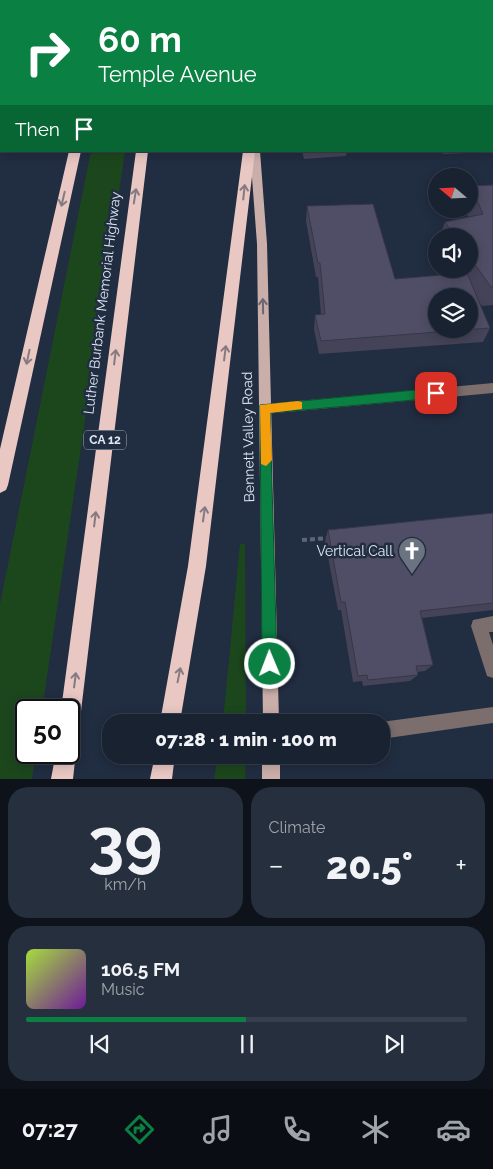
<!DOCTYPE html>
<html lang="en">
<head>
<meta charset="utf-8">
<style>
	body { margin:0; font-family:Raleway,sans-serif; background:#262f3d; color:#f1f3f6; height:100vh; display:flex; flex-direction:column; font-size:19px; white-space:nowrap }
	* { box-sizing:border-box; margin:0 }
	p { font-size:16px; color:#9fa4ab }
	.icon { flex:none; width:28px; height:28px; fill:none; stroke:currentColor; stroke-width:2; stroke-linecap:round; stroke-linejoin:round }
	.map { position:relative; height:779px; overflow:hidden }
	.drawer { display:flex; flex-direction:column; gap:8px; padding:8px; background:#0e131b; flex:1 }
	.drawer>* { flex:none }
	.top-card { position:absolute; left:0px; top:0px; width:494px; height:152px; box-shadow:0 2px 12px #0003,0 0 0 1px #373f4d; background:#0b8043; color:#fff; overflow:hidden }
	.needle { width:32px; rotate:289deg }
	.controls { position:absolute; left:428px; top:168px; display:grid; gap:10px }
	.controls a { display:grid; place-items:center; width:50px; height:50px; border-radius:50%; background:#192231; box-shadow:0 2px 12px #0003,0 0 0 1px #373f4d; font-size:25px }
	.speed { position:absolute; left:15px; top:699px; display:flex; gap:10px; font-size:25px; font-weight:700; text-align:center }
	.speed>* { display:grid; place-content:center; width:65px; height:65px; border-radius:50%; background:#192231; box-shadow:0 2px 12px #0003,0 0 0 1px #373f4d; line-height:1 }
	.speed .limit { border:2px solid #111; border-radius:8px; background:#fff; color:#111 }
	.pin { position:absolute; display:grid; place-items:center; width:42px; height:42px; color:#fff; margin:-21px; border-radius:10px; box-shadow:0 2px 8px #0006 }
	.me { position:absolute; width:55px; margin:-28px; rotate:359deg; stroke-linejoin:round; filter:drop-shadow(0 0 4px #0008) }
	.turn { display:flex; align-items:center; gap:18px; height:105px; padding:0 15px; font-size:22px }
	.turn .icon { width:65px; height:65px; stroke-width:2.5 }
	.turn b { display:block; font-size:35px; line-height:42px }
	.then { display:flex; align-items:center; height:48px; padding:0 15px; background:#0003; gap:10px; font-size:19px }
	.big { font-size:38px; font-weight:800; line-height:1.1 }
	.drawer .card { flex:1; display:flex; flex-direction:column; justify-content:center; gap:8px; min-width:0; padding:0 18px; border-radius:20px; background:#262f3d }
	.drawer .dial { align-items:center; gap:0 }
	.dial b { font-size:65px; line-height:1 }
	.song { display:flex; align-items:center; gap:15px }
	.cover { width:60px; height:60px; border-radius:8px; background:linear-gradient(135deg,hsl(80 70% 55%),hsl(280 70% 35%)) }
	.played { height:5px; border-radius:2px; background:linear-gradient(90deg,#0b8043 50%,#373f4d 50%) }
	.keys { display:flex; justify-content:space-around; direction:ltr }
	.heat { display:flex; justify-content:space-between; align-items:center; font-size:28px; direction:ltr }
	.drawer .tiles { flex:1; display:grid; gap:8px; grid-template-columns:1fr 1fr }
	.card:last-child { grid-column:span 2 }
	.trip { position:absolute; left:102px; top:714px; width:288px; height:50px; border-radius:20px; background:#192231; box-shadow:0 2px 12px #0003,0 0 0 1px #373f4d; font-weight:800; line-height:50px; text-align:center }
	.tabs { display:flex; height:80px; justify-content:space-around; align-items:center; background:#0a0e14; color:#9fa4ab }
	.tabs .icon { width:35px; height:35px }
	.tabs .selected { color:#0b8043 }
	.tabs b { font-size:22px; color:#f1f3f6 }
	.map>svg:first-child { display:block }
	.green { fill:#1c471d }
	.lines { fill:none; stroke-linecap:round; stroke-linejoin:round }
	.path { stroke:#5b6778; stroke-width:4; stroke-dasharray:5 3; stroke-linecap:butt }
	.minor { fill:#7b6e6c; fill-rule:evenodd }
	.major { fill:#caaeaa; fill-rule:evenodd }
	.highway { fill:#e9c7c3; fill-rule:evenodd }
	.wall { fill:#454358 }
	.shaded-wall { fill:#383747 }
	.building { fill:#504e66; stroke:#383747; fill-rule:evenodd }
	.oneway { stroke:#857a82 }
	.oneway2 { stroke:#6d6770 }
	.route { fill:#0b8043; stroke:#07532c }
	.slow { fill:#f59e0b }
	.labels { text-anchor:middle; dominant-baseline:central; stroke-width:5; stroke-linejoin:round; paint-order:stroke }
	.shield { fill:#212d41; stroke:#a6b0bf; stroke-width:1 }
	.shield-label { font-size:12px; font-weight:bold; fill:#dfe8f5 }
	.street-label { font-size:14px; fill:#dfe8f5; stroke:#212d41 }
	.poi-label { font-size:14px; fill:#dfe8f5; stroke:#212d41; text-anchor:end }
</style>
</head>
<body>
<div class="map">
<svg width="493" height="779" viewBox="0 0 493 779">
	<rect width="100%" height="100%" fill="#212d41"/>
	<path class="green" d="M91,151H125L42,710H26V752L36,753L32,779H0V604Z
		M240,544H245L246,722H223Z
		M218,755H246L245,779H214Z"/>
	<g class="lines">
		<path class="path" d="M302,540L329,538"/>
		<path class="minor" d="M338,0H347L348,1H339Z
			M492,100H493V106H492Z
			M493,383V393L265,414L260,413L259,409L260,405L265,404Z
			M493,616V632H489L493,645V678L487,676L471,626L473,620Z
			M493,707V723L381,739V722Z"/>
		<path class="major" d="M247,0H255V1H247Z
			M1,112V120L0,121V113Z
			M250,151H260L267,244L279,722H263L257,244Z
			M262,755H280V779H262Z"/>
		<path class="highway" d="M116,0H124V1H116Z
			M169,0H177V1H169Z
			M69,151H81L8,485L6,490L0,493V449Z
			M136,151H148L79,728L76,735L69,738V710H61Z
			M243,151H255L206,566L180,722H160L188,566Z
			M69,743L73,745L76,752L73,779H51L56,752H69Z
			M155,755H175L172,779H150Z"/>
	</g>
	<path class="wall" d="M492,116L493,152L443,154L442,151H492Z
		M302,151H347L346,156L304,159Z
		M493,185V305L482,306L479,302L490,328L483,342L319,354L314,329L315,315H321L318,277H316L306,221L307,206L395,279L460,274L456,269H469V236H440L445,222L468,217L465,209H469V194L471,186Z
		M493,513V610L422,618L433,665L425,671L417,672L418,675L410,681L363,686L362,681L353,682L341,610H338L325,541L328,530Z"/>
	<path class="shaded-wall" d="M8,0H15V1H7Z
		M1,12V34L0,35V13Z"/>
	<path class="building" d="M0,0H8L7,1H1V12L0,13Z
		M291,0H320L321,1H291Z
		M492,116L493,117L492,139Z
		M493,185V287H491L469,256V236H455L445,222L483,214L471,186Z
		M373,204L395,279L467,273L490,328L321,341L315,315L325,314L320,263H318L307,206ZM436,296H469V329H436Z
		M493,513V603L420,611L433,665L416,666L418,675L368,680L367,675L358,676L345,602H341L328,530Z"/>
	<defs><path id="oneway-shaft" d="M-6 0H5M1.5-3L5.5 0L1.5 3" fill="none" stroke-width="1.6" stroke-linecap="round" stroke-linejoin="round" transform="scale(1.25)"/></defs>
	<g class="oneway">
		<use href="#oneway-shaft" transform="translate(244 192) rotate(-84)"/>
		<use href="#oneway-shaft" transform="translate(135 196) rotate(-81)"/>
		<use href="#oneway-shaft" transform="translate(63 199) rotate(103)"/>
		<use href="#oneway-shaft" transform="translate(225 353) rotate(-83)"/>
		<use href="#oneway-shaft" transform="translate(28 357) rotate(102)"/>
		<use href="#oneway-shaft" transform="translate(115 357) rotate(-83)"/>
		<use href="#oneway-shaft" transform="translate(204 514) rotate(-82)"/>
		<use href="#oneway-shaft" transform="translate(95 519) rotate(-83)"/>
		<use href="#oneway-shaft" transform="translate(179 675) rotate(-79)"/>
		<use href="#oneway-shaft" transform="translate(75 680) rotate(-83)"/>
	</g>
	<use class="oneway2" href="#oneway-shaft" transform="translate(263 306) rotate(-91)"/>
	<path class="route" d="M436,388L441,393L436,398L270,413L277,664L275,669L270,671L264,669L262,664L260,405Z"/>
	<path class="slow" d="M298,401L302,402V409L270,413L272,460L266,466L261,464L260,405Z"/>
	<defs>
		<symbol id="church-pin" viewBox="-11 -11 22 30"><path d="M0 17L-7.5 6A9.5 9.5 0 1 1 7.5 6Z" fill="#6b7280" stroke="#212d41"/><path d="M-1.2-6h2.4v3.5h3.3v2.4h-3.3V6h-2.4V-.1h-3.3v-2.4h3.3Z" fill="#fff"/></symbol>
	</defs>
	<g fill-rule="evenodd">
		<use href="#church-pin" x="396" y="535" width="32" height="43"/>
	</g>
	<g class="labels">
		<rect class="shield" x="84" y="430.5" width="42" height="19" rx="4"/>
		<g class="shield-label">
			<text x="105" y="440">CA 12</text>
		</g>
		<g class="street-label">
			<text transform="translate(102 303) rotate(-83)">Luther Burbank Memorial Highway</text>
			<text transform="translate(248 437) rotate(-91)">Bennett Valley Road</text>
		</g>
		<g class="poi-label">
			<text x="393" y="551">Vertical Call</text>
		</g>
	</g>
</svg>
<div class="controls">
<a><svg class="needle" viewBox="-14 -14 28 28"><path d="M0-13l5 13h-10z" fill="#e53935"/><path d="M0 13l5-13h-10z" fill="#9fa4ab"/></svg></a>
<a><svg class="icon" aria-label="sound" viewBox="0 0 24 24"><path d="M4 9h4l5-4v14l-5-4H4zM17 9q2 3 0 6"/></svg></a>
<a><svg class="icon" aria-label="layers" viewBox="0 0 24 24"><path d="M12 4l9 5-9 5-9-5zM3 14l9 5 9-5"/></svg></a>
</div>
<div class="speed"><div class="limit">50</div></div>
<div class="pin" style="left:436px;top:393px;background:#d93025"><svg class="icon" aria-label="arrive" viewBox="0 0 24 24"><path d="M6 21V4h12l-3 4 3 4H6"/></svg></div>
<svg class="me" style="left:270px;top:664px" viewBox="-20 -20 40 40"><circle r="17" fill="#0b8043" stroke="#fff" stroke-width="3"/><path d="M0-11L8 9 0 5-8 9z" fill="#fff"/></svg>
<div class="trip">07:28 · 1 min · 100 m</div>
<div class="top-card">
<div class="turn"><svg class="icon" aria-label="right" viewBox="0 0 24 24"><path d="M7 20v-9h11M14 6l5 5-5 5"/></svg><div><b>60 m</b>Temple Avenue</div></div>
<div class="then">Then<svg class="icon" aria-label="arrive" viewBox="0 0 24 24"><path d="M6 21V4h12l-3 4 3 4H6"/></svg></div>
</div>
</div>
<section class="drawer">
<div class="tiles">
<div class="card dial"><b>39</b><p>km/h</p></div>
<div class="card"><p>Climate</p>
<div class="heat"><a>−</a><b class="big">20.5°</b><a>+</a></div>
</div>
<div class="card">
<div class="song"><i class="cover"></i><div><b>106.5 FM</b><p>Music</p></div></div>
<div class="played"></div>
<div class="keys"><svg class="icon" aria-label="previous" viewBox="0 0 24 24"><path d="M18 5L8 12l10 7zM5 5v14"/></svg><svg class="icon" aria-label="pause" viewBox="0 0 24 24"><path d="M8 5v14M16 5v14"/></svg><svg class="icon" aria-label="next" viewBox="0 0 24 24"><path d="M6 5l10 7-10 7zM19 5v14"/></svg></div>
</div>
</div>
</section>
<nav class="tabs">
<b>07:27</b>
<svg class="icon selected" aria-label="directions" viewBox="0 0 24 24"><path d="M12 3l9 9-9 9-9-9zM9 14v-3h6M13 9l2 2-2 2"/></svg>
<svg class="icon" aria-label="music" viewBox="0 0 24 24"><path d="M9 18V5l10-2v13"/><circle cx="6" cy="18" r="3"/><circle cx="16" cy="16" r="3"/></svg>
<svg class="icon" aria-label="phone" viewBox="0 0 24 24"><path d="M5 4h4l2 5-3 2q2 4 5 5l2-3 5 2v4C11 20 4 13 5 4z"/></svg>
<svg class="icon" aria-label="climate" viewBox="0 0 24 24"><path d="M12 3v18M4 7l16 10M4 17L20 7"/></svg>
<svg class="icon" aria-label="car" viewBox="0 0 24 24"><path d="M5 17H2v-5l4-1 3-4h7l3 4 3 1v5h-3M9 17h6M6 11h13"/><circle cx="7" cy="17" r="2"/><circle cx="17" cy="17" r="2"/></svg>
</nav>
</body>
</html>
